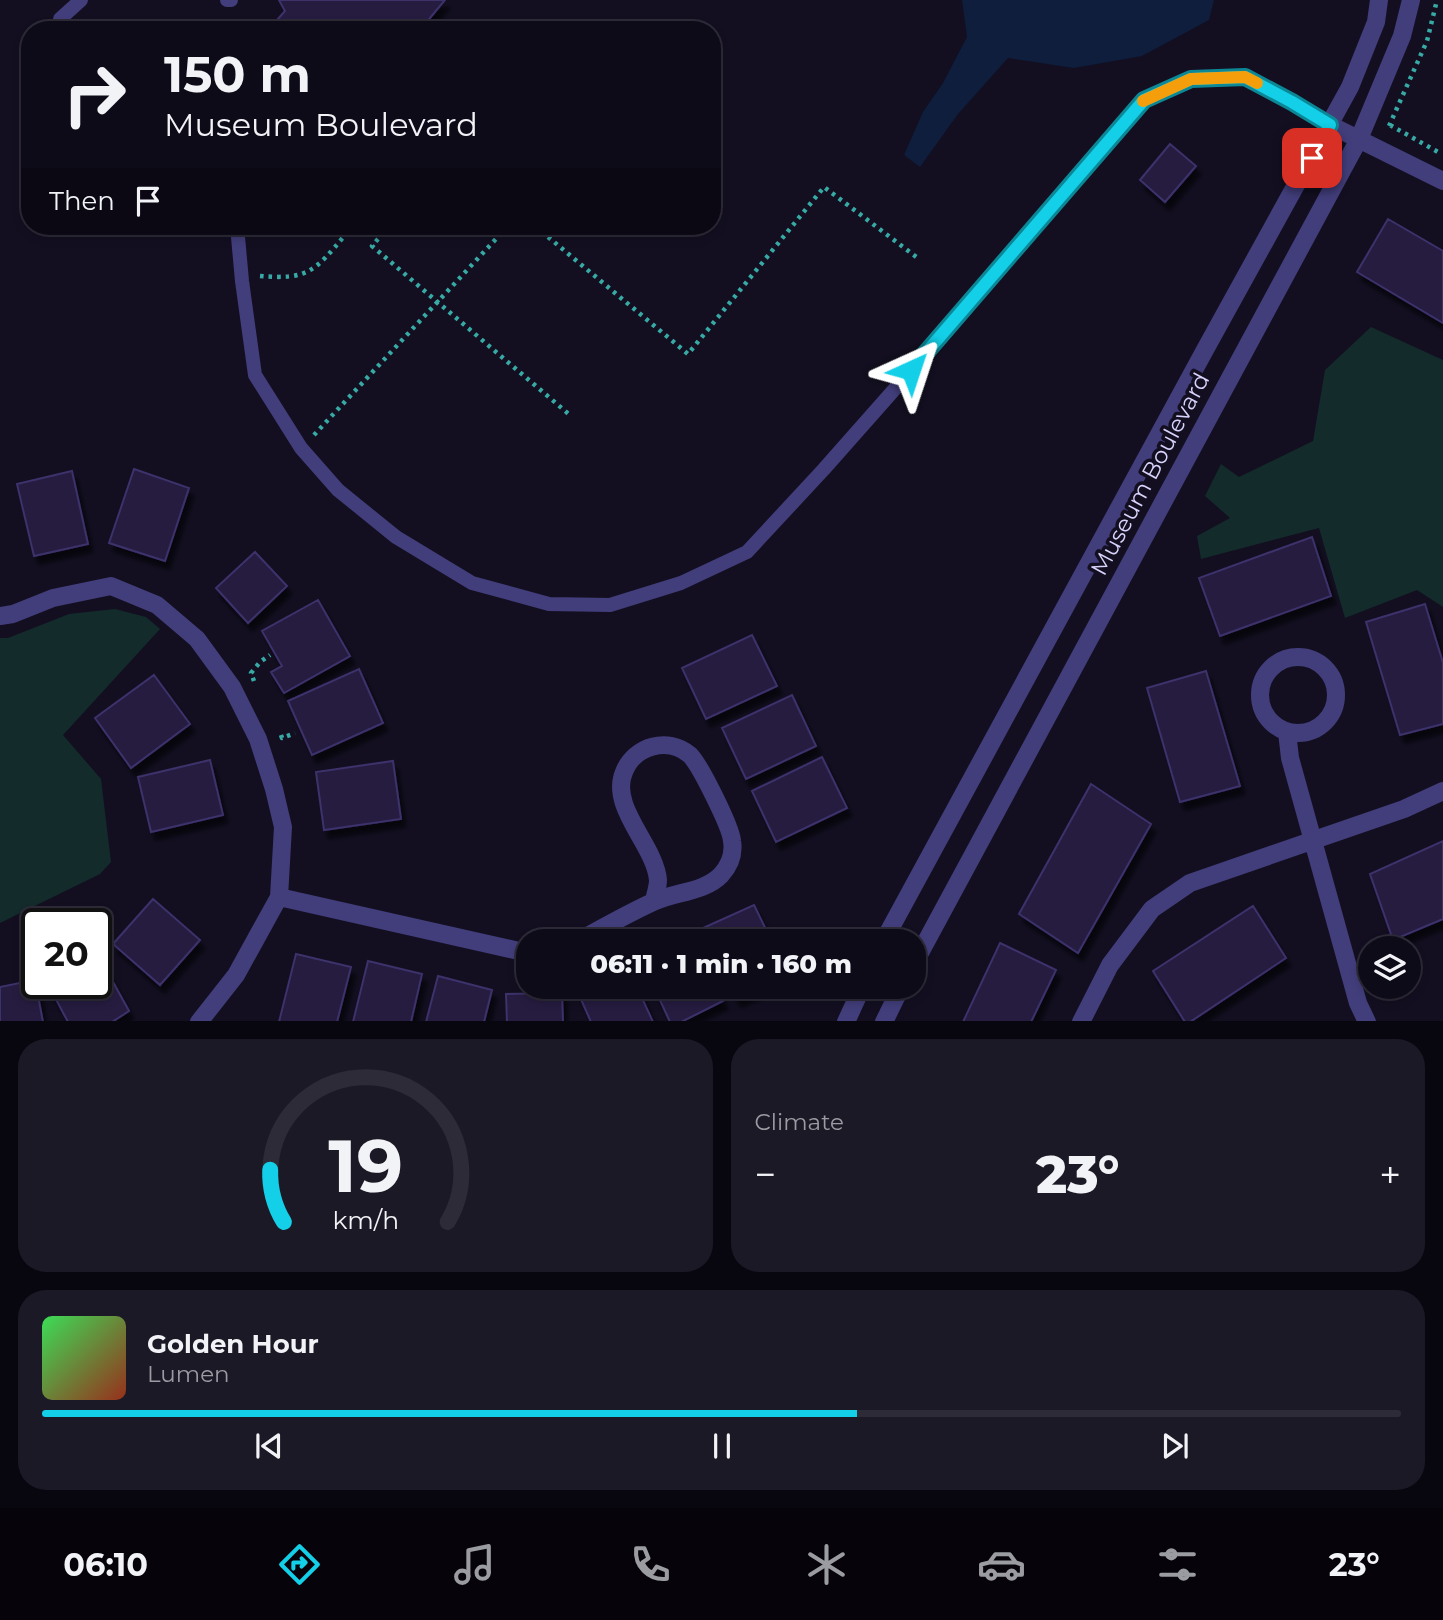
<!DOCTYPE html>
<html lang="en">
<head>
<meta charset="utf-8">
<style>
	body { margin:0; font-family:Montserrat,sans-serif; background:#1c1926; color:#f1f3f6; height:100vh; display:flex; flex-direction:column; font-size:26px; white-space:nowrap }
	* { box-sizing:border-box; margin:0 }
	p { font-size:23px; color:#9b9ba2 }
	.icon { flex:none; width:38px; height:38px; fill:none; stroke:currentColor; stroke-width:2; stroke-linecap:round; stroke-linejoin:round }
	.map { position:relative; height:1021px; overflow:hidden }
	.drawer { display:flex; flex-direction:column; gap:18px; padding:18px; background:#08060e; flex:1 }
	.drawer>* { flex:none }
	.hud { position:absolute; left:21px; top:21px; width:700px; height:214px; border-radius:28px; box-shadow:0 4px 10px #0003,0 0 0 2px #2e2b38; background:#0e0b19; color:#f1f3f6; overflow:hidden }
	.controls { position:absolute; left:1358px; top:936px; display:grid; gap:14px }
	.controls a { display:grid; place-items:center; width:63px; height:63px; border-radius:50%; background:#0e0b19; box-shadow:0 4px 10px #0003,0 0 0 2px #2e2b38; font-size:35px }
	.speed { position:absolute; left:21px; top:908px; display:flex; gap:14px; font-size:35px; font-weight:700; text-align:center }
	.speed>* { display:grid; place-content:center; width:91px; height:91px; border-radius:50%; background:#0e0b19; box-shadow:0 4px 10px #0003,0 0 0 2px #2e2b38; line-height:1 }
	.speed .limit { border:4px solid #111; border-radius:10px; background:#fff; color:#111 }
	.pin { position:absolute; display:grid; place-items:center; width:60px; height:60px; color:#fff; margin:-30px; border-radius:14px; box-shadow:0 4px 10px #0006 }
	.me { position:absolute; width:77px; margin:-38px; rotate:42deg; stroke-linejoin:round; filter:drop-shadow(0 0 5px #0008) }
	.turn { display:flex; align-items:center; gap:24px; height:147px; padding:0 28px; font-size:32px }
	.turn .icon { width:91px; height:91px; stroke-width:2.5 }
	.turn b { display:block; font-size:49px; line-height:60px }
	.then { display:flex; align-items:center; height:66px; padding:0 28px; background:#0003; gap:14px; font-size:26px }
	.big { font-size:52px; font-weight:800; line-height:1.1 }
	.drawer .card { flex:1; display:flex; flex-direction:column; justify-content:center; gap:10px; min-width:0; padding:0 24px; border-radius:28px; background:#1c1926 }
	.drawer .dial { align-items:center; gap:0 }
	.dial svg { height:182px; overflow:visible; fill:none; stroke:#2e2b38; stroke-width:7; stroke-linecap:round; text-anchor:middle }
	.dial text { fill:#f1f3f6; stroke:none }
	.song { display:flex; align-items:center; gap:21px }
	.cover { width:84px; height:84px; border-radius:10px; background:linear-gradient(135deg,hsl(130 70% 55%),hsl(10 70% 35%)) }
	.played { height:7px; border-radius:4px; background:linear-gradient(90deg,#13cfe7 60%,#2e2b38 60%) }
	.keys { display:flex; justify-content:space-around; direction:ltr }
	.heat { display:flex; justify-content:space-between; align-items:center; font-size:38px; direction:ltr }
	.drawer .tiles { flex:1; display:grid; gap:18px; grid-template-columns:1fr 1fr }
	.card:last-child { grid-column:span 2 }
	.trip { position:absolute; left:516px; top:929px; width:410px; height:70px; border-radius:28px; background:#0e0b19; box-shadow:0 4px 10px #0003,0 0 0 2px #2e2b38; font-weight:800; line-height:70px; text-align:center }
	.tabs { display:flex; height:112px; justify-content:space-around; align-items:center; background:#06040a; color:#9b9ba2 }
	.tabs .icon { width:49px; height:49px }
	.tabs .on { color:#13cfe7 }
	.tabs b { font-size:32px; color:#f1f3f6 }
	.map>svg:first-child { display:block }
	.green { fill:#132b2a }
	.water { fill:#0e1e3c }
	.building { fill:#251d41; stroke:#3d316b; stroke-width:2; filter:url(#shadow) }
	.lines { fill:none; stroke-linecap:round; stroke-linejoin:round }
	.path { stroke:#38aaa5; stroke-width:4.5; stroke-dasharray:3.5 5; stroke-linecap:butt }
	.service { stroke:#423e7c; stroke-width:14 }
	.minor { stroke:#423e7c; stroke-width:18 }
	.route-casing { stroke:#0c8796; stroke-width:18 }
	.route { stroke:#13cfe7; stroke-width:12 }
	.slow { stroke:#f59e0b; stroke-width:12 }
	.labels { text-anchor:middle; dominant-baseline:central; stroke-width:7; stroke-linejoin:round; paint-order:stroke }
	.street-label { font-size:23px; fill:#d8d3fb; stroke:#130f21 }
</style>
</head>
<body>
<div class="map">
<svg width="1443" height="1022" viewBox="0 0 1443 1022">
	<defs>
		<filter id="shadow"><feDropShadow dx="4.5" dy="8" stdDeviation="2" flood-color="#0009"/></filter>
	</defs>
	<rect width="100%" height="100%" fill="#130f21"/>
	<path class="green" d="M1371,327L1443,360V607L1417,590L1345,618L1319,528L1201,559L1197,536L1230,518L1205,496L1221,464L1239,477L1313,441L1325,370Z
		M115,609L146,617L160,629L63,735L101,779L111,862L100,874L0,923V638H8L69,614Z"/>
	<path class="water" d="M962,0H1214L1209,20L1142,56L1074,68L1008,58L958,114L920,167L904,155L923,112L943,83L967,37Z"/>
	<path class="building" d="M279,0H445L420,30H268L285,11Z
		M1170,144L1196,166L1165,202L1140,180Z
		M1388,219L1443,251V323L1357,272Z
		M134,469L189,488L165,561L109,543Z
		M72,471L88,544L34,556L17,484Z
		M1312,537L1331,596L1220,636L1199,578Z
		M255,552L287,586L248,623L216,588Z
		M318,600L350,656L284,693L271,672L282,666L262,631Z
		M1425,604L1443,663V724L1400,735L1366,622Z
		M752,635L777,686L706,719L682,668Z
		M359,669L383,723L312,755L288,701Z
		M1206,671L1240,786L1180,802L1147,688Z
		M154,675L190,724L131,768L95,718Z
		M792,695L816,746L746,779L722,728Z
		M822,757L847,808L776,842L752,791Z
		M210,760L223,815L151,832L138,777Z
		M393,761L401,819L324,830L316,772Z
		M1091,784L1151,824L1078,953L1019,914Z
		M1443,841V919L1393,940L1370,874Z
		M153,899L200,940L160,985L113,944Z
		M754,905L772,942H709L703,928Z
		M1253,906L1286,958L1190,1022H1185L1153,971Z
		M689,931L695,942H666Z
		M1000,943L1056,970L1031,1022H963Z
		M296,954L351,967L337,1022H279Z
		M101,960L129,1011L112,1022H68L50,988L59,984H96V962Z
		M368,961L422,974L411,1022H353Z
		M438,976L492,990L484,1022H426Z
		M35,980L43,1022H0V987Z
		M578,987H637L653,1022H591L576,988Z
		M654,987H716L723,1001L681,1022H670Z
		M731,987H763L737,999Z
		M562,993L563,1022H507L506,994Z"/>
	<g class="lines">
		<path class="path" d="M1390,125L1438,152
			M1389,126L1427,41L1437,0
			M389,226L372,246L571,416
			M535,226L688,354L824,187L919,259
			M260,276C308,280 315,271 345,235L335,226
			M314,435L508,226
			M254,681L251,673L260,662L270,655
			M281,735L282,738L295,733"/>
		<path class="service" d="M227,0H231
			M72,30L60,19L81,0
			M237,226L242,281L255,375L301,448L338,490L396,537L472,583L549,604L610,605L681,583L747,552L824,469L954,322L1144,100L1191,79L1245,77L1292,102L1330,125"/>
		<path class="minor" d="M1330,125L1443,181
			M0,616L13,614L53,598L111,586L157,605L197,639L232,687L258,739L274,789L283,827L279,897L236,975L199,1022
			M1260 695a38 38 0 1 1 76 0a38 38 0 1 1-76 0Z
			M1287,732L1290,758L1358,1003L1367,1022
			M279,897L528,953
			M577,942C602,928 627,914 653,902C674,892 705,892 721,875C730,865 734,853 732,841C731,827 700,765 690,755C668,736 634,746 624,772C609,807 655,845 658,880C658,887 655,895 654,901
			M883,942L1206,348L1350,87L1376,22L1379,0
			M914,964L1359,139L1402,36L1411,0
			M846,1022L862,987
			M884,1022L901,987
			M1081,1022L1110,965L1152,909L1190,883L1404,809L1443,791"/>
	</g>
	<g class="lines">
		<defs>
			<path id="route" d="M911,370L1144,100L1191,79L1245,77L1292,102L1330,125L1312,158"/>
		</defs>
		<use href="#route" class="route-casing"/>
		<use href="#route" class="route"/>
		<path class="slow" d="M1143,101L1191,79L1245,77L1257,83"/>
	</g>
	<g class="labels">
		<g class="street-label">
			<text transform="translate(1150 474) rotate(-62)">Museum Boulevard</text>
		</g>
	</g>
</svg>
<div class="controls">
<a><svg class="icon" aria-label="layers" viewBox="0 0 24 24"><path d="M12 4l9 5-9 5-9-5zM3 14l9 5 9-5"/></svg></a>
</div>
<div class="speed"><div class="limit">20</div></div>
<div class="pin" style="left:1312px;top:158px;background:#d93025"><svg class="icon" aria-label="arrive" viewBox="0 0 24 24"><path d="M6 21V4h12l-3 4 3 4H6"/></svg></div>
<svg class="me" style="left:911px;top:370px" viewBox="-20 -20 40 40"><path d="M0-17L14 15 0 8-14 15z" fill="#13cfe7" stroke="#fff" stroke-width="4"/></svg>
<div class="trip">06:11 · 1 min · 160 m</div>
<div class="hud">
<div class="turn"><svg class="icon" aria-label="right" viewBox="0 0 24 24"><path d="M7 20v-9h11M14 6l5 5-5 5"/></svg><div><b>150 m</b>Museum Boulevard</div></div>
<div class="then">Then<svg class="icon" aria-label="arrive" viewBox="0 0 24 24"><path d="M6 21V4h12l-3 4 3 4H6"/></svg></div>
</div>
</div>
<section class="drawer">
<div class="tiles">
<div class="card dial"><svg viewBox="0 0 100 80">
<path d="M14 69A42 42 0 1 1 86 69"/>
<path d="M14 69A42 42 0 0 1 8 46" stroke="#13cfe7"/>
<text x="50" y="56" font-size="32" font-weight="700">19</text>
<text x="50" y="72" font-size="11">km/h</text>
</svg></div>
<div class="card"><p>Climate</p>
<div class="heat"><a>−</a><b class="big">23°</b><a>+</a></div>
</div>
<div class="card">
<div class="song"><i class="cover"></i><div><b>Golden Hour</b><p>Lumen</p></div></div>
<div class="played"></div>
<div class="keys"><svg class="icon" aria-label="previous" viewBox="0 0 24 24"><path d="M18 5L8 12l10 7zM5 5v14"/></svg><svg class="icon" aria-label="pause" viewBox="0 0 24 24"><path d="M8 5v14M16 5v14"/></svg><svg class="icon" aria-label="next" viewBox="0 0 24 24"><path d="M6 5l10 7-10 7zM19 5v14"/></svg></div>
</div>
</div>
</section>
<nav class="tabs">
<b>06:10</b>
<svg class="icon on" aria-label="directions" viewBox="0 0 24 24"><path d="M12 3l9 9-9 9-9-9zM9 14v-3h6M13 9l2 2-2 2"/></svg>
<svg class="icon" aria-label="music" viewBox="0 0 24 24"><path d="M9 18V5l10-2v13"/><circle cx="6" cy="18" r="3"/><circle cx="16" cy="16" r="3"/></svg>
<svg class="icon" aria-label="phone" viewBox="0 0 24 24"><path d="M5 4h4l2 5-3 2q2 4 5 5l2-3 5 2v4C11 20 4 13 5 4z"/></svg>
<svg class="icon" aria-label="climate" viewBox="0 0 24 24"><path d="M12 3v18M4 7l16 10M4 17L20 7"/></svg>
<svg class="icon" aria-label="car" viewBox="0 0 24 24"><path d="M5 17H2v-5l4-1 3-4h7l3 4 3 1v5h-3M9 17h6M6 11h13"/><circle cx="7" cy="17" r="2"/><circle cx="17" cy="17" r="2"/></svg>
<svg class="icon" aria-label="filters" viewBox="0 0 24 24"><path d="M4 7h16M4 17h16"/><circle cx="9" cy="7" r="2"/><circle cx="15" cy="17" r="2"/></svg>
<b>23°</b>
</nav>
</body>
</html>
